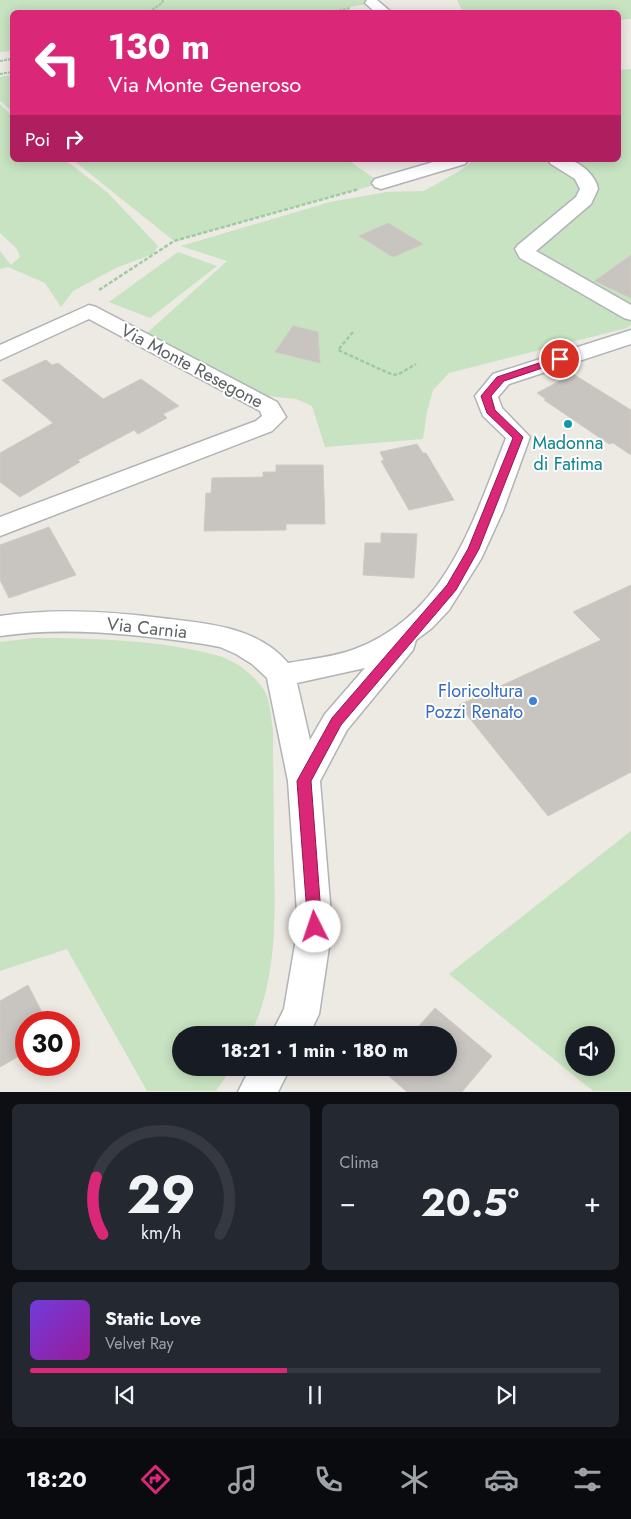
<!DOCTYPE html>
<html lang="it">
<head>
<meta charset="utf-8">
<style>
	body { margin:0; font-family:Jost,sans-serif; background:#242831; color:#f1f3f6; height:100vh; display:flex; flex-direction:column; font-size:19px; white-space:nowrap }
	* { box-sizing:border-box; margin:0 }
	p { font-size:16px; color:#9ea1a6 }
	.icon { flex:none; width:28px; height:28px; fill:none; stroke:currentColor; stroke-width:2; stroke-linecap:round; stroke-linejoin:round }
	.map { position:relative; height:1092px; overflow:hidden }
	.drawer { display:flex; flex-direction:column; gap:12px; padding:12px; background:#0d0f14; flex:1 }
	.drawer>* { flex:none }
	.banner { position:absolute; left:10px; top:10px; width:611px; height:152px; border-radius:8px; box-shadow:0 2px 12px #0003; background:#db2777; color:#fff; overflow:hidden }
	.controls { position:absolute; left:565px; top:1026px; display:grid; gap:10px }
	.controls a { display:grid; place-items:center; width:50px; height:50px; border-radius:50%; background:#171b24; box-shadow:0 2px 12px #0003; font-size:25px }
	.speed { position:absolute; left:15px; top:1011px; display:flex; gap:10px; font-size:25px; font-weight:700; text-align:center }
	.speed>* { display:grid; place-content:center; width:65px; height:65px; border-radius:50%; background:#171b24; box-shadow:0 2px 12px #0003; line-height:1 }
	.speed .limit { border:8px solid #d22; background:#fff; color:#111 }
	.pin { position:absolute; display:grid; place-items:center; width:42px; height:42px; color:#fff; margin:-21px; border:2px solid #fff; border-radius:50%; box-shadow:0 1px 5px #0007 }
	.me { position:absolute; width:55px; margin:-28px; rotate:356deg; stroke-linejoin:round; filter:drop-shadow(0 0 4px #0008) }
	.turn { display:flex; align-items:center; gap:18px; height:105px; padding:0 15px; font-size:22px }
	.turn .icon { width:65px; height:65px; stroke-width:2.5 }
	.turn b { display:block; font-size:35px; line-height:42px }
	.then { display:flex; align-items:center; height:48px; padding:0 15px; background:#0003; gap:10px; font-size:19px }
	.big { font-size:38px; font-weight:700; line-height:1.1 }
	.drawer .widget { flex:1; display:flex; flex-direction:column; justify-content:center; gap:8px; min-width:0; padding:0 18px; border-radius:8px; background:#242831 }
	.drawer .dial { align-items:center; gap:0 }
	.dial svg { height:130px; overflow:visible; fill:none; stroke:#363941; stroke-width:7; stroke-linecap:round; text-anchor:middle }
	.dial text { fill:#f1f3f6; stroke:none }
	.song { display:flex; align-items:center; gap:15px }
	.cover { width:60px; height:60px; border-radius:8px; background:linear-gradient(135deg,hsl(260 70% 55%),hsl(300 70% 35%)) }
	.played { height:5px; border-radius:2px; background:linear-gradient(90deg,#db2777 45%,#363941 45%) }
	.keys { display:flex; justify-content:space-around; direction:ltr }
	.heat { display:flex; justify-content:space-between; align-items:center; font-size:28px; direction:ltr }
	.drawer .tiles { flex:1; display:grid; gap:12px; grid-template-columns:1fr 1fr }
	.widget:last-child { grid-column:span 2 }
	.trip { position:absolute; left:172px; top:1026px; width:285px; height:50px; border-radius:25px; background:#171b24; box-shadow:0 2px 12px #0003; font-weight:700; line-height:50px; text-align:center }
	.tabs { display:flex; height:80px; justify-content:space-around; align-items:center; background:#090b0e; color:#9ea1a6 }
	.tabs .icon { width:35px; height:35px }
	.tabs .on { color:#db2777 }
	.tabs b { font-size:22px; color:#f1f3f6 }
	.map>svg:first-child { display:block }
	.green { fill:#c7e3c1; fill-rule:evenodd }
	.building { fill:#c8c4c0; stroke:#d1cac2 }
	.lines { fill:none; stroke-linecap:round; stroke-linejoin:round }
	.minor-casing { stroke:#b0b4b7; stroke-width:3 }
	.path-far1 { stroke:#9fcba3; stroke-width:2; stroke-dasharray:3 1; stroke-linecap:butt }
	.path { stroke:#9fcba3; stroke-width:2.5; stroke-dasharray:4 2; stroke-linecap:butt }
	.minor { fill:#fff; fill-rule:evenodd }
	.route { fill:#db2777; stroke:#8e194d }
	.culture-dot { fill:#0f9aa8; stroke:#fff; stroke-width:2 }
	.shop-dot { fill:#3f7fe0; stroke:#fff; stroke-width:2 }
	.labels { text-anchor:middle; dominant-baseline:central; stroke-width:4; stroke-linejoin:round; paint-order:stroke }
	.street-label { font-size:18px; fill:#5b6063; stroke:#fff }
	.culture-label { font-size:18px; fill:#0d838f; stroke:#fff }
	.shop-label { font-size:18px; fill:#366cbe; stroke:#fff; text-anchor:end }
</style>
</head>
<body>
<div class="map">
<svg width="631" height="1092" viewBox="0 0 631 1092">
	<rect width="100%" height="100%" fill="#ede9e3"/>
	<path class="green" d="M0,0H367L372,3L323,12H12V51L0,52Z
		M457,0H631V19L619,20V12H463Z
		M631,69V325L627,328L449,373L433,390L427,412L423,439L325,447L312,406L296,399L267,396L147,333L227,261L181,246L330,202L387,192L424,191L461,170L474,160H619V70Z
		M12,75V111L0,101V77Z
		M0,104L12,116V160H65L107,192L158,246L153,254L116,268L73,291L61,307L45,283L8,267L0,269V251L11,265L20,257L17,249L0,233Z
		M73,160H348L381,183L174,241Z
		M178,252L217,266L150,318L109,302Z
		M33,638C91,638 164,640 219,656C236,661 258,677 266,694C271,705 271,719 273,731C273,772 274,813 274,854C275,915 278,980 250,1035H181V1068H232L216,1091H147L67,949L0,971V642Z
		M631,831V1091H593L449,974ZM574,1035H606V1068H574Z"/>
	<path class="building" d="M388,223L423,244L393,257L359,236Z
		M631,255V298L595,281Z
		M293,326L318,332L320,363L275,352Z
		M46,360L52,365L58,363L103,399L141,379L179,406L163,414L167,418L138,434L134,430L78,460L80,462L20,497L0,482V453L53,423L2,380Z
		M573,374L631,410V455L613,443L609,444L544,400L546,399L537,393Z
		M417,444L423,453H426L454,500L409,510L381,461L384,460L380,452Z
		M276,465H323L325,524H286V530L204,531L206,493H211L212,478L263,477V472H276Z
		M49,527L76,575L9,598L0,580V545Z
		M381,533L417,534L414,578L363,575L365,543H381Z
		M631,585V772L548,816L459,705L601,640L573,612Z
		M28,985L47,1022H26V1052L0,1067V1001Z
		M435,1008L492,1056L462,1092H407L381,1069L449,1068V1035H411Z"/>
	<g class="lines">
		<defs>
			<path id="minor" d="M367,0H377L391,12H375L365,3Z
				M440,160H468L465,164L381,189L375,187L372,183L375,179Z
				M548,160C555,160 562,159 568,160C581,162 596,176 598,189L591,204L536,251L631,305V320L624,318L520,258L515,249L518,245L576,197L580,189L575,179L551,164Z
				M89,305L96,307L277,402L286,417L272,431L0,536V517L256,421L262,416L260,411L89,319L0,360V345Z
				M631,330V344L509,384L498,397L502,408L530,437L503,511L481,559L449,610L432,628L416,640L413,650L347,730L320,781L332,927L319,1014L309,1035H271L284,1009L298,927L288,781L267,678L252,664L236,654L220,647L204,644C137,635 68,626 0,636V616C54,608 107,611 161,618C204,623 257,626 288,663C310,659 334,657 355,649C447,614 473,521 506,438L483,416L475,396L493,374ZM365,668L325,714L310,740L297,683Z
				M250,1068H290L278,1092H238Z"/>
		</defs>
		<use href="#minor" class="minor-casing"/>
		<path class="path-far1" d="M149,12L162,3L163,0
			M331,12L350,8
			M0,61L12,59
			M0,74L12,72"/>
		<path class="path" d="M99,290L174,241L359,189
			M353,332L338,350L393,375L399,374L416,364"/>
		<use href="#minor" class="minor"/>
	</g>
	<path class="route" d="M560,356L564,359L563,361L504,381L491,396L495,410L523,437L479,549L456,590L341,725L311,781L322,927L320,932L315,934L310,932L308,927L297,781L332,718L447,585L468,549L513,438L487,413L481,396L497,377Z"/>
	<circle class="culture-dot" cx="568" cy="424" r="5"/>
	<circle class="shop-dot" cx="533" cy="701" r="5"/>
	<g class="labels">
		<g class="street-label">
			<text transform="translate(192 366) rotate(28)">Via Monte Resegone</text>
			<text transform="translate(147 628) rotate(6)">Via Carnia</text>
		</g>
		<g class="culture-label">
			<text x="568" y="443">Madonna<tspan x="568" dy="21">di Fatima</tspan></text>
		</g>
		<g class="shop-label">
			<text x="523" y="691">Floricoltura<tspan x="523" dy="21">Pozzi Renato</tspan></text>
		</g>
	</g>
</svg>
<div class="controls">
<a><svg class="icon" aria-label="sound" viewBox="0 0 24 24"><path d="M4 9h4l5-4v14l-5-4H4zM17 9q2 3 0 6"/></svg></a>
</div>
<div class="speed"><div class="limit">30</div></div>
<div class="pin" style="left:560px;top:359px;background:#d93025"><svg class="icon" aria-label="arrive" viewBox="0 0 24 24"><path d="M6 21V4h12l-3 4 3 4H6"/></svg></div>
<svg class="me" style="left:315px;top:927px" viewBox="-20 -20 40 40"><circle r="19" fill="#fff"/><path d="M0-13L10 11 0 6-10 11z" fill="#db2777"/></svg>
<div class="trip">18:21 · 1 min · 180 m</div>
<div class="banner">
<div class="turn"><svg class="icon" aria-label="left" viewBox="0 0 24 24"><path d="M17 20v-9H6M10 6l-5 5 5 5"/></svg><div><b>130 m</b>Via Monte Generoso</div></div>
<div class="then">Poi<svg class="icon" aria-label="right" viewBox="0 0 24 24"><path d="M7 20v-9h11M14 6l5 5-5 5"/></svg></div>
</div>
</div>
<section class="drawer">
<div class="tiles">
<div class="widget dial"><svg viewBox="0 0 100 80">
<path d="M14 69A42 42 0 1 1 86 69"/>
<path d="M14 69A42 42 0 0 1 10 34" stroke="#db2777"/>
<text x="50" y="56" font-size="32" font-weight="700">29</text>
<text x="50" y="72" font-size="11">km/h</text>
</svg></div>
<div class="widget"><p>Clima</p>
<div class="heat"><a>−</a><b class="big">20.5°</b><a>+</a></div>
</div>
<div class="widget">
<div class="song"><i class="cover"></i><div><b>Static Love</b><p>Velvet Ray</p></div></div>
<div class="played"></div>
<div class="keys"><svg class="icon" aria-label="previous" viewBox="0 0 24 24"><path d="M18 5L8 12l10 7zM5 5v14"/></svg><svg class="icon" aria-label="pause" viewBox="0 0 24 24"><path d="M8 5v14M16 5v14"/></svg><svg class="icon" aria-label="next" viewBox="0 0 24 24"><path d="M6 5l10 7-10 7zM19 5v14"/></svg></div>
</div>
</div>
</section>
<nav class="tabs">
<b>18:20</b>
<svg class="icon on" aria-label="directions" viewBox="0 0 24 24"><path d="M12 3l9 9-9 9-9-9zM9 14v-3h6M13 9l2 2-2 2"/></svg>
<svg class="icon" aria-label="music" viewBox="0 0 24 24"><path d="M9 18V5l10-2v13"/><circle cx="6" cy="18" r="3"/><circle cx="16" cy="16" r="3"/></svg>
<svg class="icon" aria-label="phone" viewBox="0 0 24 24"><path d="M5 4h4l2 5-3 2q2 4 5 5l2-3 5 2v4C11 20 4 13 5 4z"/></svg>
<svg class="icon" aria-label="climate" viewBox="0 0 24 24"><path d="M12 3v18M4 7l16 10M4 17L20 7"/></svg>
<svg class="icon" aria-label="car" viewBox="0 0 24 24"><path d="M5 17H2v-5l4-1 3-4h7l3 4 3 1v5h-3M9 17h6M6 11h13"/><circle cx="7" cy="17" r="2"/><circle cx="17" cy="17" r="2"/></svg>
<svg class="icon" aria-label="filters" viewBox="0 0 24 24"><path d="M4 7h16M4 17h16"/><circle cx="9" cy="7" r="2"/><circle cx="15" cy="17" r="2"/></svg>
</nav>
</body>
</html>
